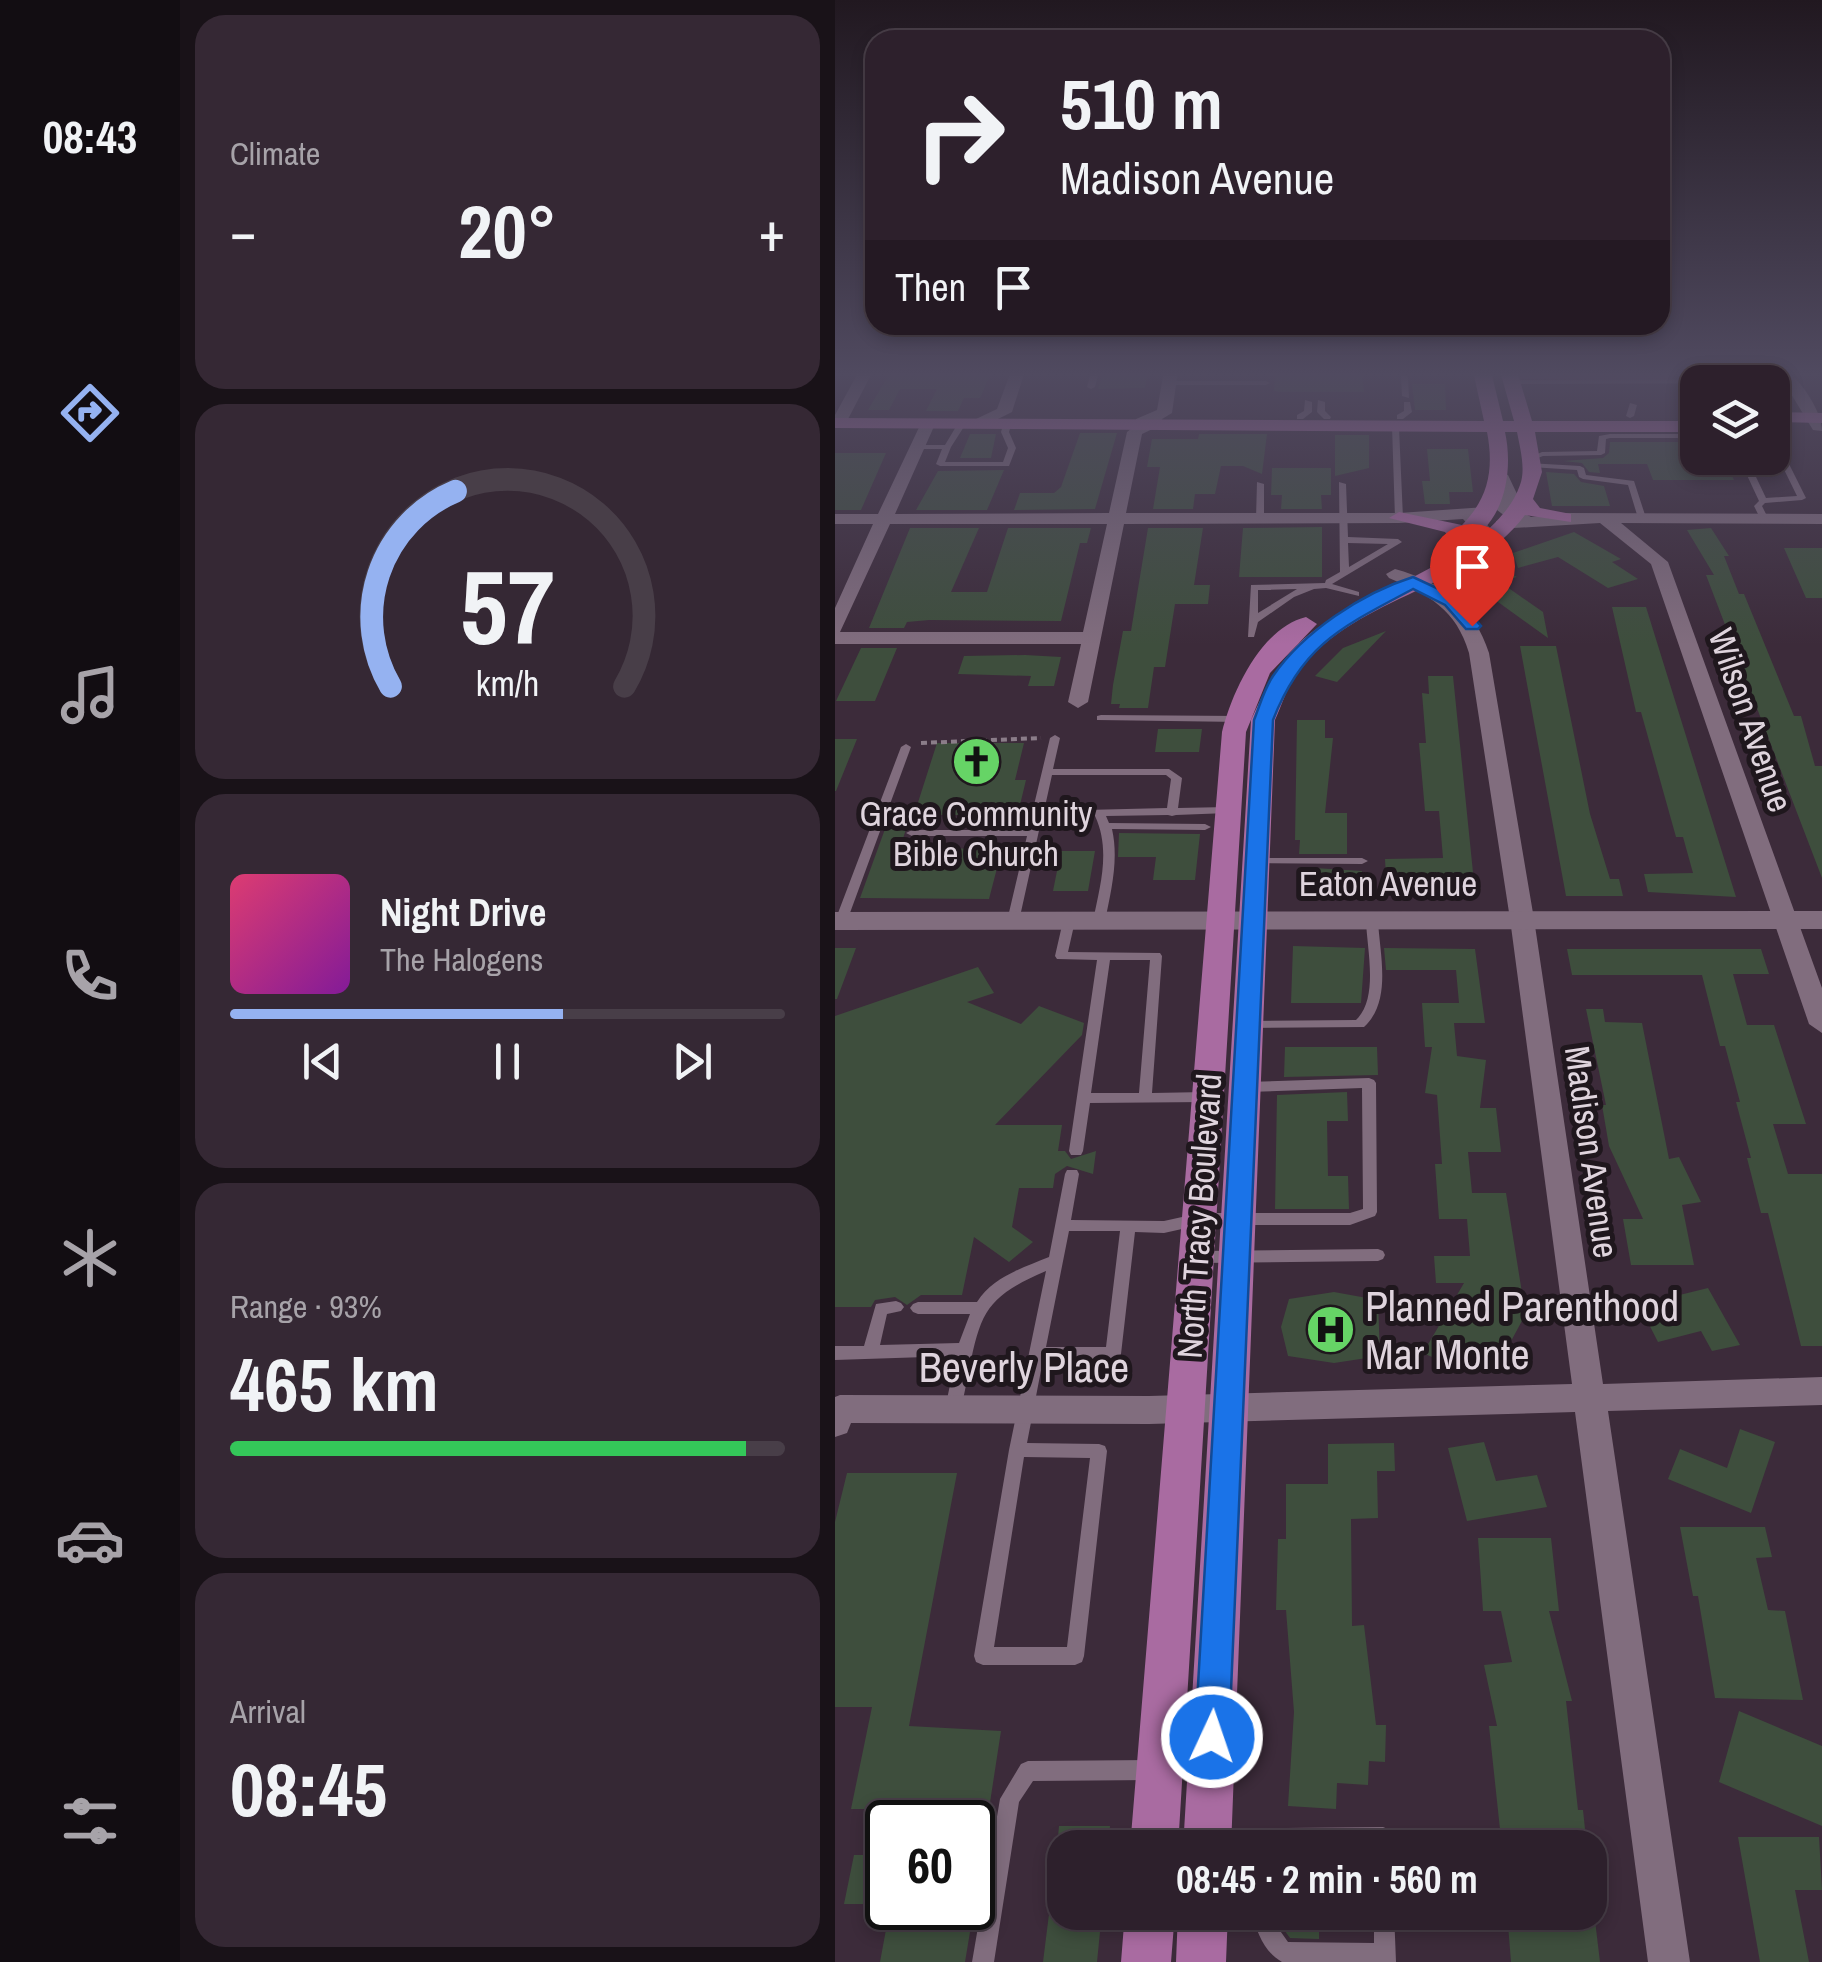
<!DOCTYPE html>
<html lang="en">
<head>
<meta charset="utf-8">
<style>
	body { margin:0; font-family:"Archivo Narrow",sans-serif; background:#352834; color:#f1f3f6; height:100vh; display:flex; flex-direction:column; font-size:38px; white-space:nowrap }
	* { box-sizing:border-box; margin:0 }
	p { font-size:32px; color:#a7a3a9 }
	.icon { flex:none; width:55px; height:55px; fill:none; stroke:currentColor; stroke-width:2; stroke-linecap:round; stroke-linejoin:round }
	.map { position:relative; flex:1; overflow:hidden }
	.drawer { display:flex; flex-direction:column; gap:15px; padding:15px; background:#191218; width:655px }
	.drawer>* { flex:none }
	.guide { position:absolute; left:30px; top:30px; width:805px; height:305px; border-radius:30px; box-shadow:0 5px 15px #0003,0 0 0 2px #483e48; background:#2d202c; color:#f1f3f6; overflow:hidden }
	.tools { position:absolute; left:845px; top:365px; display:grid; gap:20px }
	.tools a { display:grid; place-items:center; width:110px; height:110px; border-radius:20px; background:#2d202c; box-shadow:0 5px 15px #0003,0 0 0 2px #483e48; font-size:50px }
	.speed { position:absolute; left:30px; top:1800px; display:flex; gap:20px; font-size:50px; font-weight:700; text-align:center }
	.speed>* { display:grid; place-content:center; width:130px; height:130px; border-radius:50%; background:#2d202c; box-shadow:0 5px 15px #0003,0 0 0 2px #483e48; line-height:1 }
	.speed .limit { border:5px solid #111; border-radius:15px; background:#fff; color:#111 }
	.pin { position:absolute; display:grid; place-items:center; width:85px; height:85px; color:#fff; margin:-102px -42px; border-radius:50% 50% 50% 0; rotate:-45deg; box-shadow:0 0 10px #0007 }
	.pin .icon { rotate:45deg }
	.me { position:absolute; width:110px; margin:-55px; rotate:3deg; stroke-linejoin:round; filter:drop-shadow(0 0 8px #0008) }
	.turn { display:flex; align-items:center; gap:35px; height:210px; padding:0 30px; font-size:45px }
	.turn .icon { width:130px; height:130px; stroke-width:2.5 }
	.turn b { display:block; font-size:70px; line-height:85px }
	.then { display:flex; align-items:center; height:95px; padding:0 30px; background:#0003; gap:20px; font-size:38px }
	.big { font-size:75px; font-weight:700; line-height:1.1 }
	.drawer .widget { flex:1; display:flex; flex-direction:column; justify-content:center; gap:15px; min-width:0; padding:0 35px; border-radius:30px; background:#352834 }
	.drawer .dial { align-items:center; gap:0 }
	.dial svg { height:260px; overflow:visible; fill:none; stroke:#483e48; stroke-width:7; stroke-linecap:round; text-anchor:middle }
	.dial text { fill:#f1f3f6; stroke:none }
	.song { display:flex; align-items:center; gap:30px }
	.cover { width:120px; height:120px; border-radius:15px; background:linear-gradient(135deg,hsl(340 70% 55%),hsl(290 70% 35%)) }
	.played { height:10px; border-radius:5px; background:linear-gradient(90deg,#95b2f1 60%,#483e48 60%) }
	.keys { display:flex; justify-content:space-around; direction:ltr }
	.heat { display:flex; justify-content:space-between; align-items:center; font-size:55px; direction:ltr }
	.charge { height:15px; border-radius:8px; background:linear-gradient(90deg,#34c759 93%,#483e48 0) }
	.trip { position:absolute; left:212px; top:1830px; width:560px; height:100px; border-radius:30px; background:#2d202c; box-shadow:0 5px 15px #0003,0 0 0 2px #483e48; font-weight:700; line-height:100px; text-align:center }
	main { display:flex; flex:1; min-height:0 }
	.tabs { display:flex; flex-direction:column; width:180px; justify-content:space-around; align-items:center; background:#120d12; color:#a7a3a9 }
	.tabs .icon { width:70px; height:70px }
	.tabs .selected { color:#95b2f1 }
	.tabs b { font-size:45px; color:#f1f3f6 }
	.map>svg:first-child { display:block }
	.green { fill:#5d3558 }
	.building { fill:#3e4e3d }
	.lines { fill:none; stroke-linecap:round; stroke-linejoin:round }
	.path { stroke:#8b7d89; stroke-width:4; stroke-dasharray:6 4; stroke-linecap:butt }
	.lane { fill:#816d7e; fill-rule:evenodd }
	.street { fill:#816d7e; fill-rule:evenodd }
	.secondary { fill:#816d7e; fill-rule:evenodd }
	.primary { fill:#a96ba1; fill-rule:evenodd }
	.route { fill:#1a73e8; stroke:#114b97; stroke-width:2.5 }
	.labels { text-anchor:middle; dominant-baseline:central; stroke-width:10; stroke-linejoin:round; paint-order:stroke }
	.street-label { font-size:35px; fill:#dfd4dd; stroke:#1f171d }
	.poi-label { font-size:35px; fill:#dfd4dd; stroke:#1f171d }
	.near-poi-label { font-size:42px; fill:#dfd4dd; stroke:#1f171d; text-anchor:start }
	.near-street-label { font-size:42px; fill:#dfd4dd; stroke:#1f171d }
</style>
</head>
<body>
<main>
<nav class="tabs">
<b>08:43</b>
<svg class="icon selected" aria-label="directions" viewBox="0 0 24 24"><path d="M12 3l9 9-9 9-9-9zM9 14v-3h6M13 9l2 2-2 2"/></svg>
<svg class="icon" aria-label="music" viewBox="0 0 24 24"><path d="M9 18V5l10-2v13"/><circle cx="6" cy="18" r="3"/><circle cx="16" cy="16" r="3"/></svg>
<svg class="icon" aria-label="phone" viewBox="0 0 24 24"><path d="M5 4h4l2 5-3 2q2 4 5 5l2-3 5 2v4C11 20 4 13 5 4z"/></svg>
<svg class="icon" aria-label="climate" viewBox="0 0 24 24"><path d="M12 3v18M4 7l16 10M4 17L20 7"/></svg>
<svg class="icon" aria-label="car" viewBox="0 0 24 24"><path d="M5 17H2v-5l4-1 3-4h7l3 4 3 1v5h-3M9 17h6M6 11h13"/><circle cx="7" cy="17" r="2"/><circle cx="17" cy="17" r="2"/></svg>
<svg class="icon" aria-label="filters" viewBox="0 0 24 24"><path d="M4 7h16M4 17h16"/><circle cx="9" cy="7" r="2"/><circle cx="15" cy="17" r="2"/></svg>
</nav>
<section class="drawer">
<div class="widget"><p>Climate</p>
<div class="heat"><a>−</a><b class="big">20°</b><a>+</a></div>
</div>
<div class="widget dial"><svg viewBox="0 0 100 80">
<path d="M14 69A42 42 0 1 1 86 69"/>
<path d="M14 69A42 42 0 0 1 34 9" stroke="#95b2f1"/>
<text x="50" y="56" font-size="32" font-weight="700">57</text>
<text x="50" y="72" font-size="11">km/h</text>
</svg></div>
<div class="widget">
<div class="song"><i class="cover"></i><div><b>Night Drive</b><p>The Halogens</p></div></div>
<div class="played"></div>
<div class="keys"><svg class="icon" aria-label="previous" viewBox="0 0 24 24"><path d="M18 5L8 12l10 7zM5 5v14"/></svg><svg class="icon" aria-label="pause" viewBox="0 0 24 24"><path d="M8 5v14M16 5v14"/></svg><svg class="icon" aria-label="next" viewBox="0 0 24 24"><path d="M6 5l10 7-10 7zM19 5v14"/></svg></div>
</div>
<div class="widget"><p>Range · 93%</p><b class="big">465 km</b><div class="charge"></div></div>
<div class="widget"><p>Arrival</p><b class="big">08:45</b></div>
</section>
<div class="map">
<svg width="987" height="1962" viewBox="0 0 987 1962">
	<rect width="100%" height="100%" fill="#3c2b3a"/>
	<path class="green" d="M682,371L839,375L837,379H684Z"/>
	<path class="building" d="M56,371L86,372L157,371L145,398H129L123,411H91L102,389H65L54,410H33Z
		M440,371H527L529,392H445L439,391Z
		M268,372H313L310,388L263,389Z
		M577,384H610L611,410H580Z
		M245,433H282L260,509L179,510L185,493H219L226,487Z
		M135,434H161L156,458H125Z
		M364,434H432L427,474L408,466H386L380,494H360L358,509H318L325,467H312L317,439H363Z
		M500,435H534V468L500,476Z
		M775,442H862V458H889L899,480H818L812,464H763L765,473L754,472L747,463L728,461L768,458L774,453Z
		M592,449H633L638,492H614L615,504H590L587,481H595Z
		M0,453H51L26,510H0Z
		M437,468H496V495H486L487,509H446L447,495H436Z
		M169,470L152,510H81L103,471Z
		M711,472L739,474L746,482L769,486L775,506H717Z
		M487,527V577H404L408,528Z
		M75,528H144L116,592H152L173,528H256L252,543H245L226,621L94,620L72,622L69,628H34Z
		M313,528H368L359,585H375L373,604H340L330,667H319L313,708H284L285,704H276L278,685L288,631H296Z
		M876,528L894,556H889L904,594H909L959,716H966L980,766H987V878L871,575H879L852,530Z
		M739,532L786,559L777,562L803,579L773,588L723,557L683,568L678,553Z
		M949,548H987V598H971Z
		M658,563L682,577L665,582L708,612L713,638L645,589L633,593L614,582Z
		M777,607H811L901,897L813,892L809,874L858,873L848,837H841L806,712H801Z
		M551,631L502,682L480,676L508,648Z
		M685,646H721L755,814L775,879H784L788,896H731Z
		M26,648H62L40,701H1Z
		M129,656L190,655L226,657L219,686H193L196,676L123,674Z
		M593,676H618L640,892L573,893L572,877H551L550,859L608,858L604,811H590L584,743H591L587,693L594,694Z
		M462,720H490V738H498L490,813H512V854H464L465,840H460Z
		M323,729H367L364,752H320Z
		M0,739H22L1,791H0Z
		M102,743H189L180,780H191L185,805L153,809L152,815H79Z
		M50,829H71L65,848L167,849L154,899L25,898Z
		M284,833L365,834L360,880H318L321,857H283Z
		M226,851H260L253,891H218Z
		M464,867L527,871L528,892H463Z
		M458,946L530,948L526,1003H456Z
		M0,948H21L2,999H0Z
		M549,948L640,949L650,1023H619L622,1056L651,1060L645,1108H661L666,1152H633L637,1193H671L688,1299L697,1302L667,1358L630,1343L617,1366L588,1353L629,1283H601L599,1256H635L632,1219H604L600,1164H607L602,1095L590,1093L597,1047H590L587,1003H624L621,970H551Z
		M732,949H926L934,974H898L912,1025H939L971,1124H938L953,1174H987V1346H966L933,1213H926L912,1158H916L901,1102H905L890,1046H885L867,975H737Z
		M143,967L159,993L132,1002L186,1024L204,1006L249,1023L247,1035L160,1125H227L223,1151H230L236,1159L261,1151L258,1174L232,1166L220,1174L218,1188H184L177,1227L198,1242L174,1262L139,1237L127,1295H86L72,1305L60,1297L40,1300L36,1307H0V1016Z
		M751,1009H768L770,1022L807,1023L834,1159L844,1157L866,1202L847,1205L859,1265H796L788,1219H808L774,1146L767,1105H771Z
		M450,1047H542L543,1075L449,1077Z
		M512,1092L513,1121H492L493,1176H513L514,1209H440L442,1095Z
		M873,1288L905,1345L877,1351L866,1331L823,1342L804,1305Z
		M499,1292L543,1300L545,1356L499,1363L453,1356L446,1327L454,1299Z
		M905,1429L940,1442L916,1513L833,1479L845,1449L892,1468Z
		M649,1442L661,1481L702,1475L712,1507L632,1521L613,1448Z
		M559,1443L560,1471H542L543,1518L516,1519L517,1626L529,1625L541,1725H551L550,1762L534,1761L533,1785L502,1783L501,1809L453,1806L459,1712L451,1610H441L443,1539H451V1484H493V1444Z
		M12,1473H122L74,1726L166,1731L152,1822H72L74,1809H16L37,1707H0V1522Z
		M845,1527H930L937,1557L921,1558L933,1610L950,1611L968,1700L880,1698L863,1596H858Z
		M643,1538H716L724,1611H714L737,1701H731L743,1810H748L752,1848H667L654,1726H662L649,1665L677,1662L666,1611H648Z
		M904,1711L987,1746V1826L884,1782Z
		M224,1826H275L273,1848H222Z
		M903,1837H984L987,1890H960L974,1962H925Z
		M19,1855H52L44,1904H9Z
		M219,1874L230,1875V1912H267L262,1962H208Z
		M55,1908H139L130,1962H45Z
		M443,1912H484V1939L455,1938L444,1923Z
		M672,1912H759L765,1962H676Z"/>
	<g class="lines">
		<path class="path" d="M86,743L206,738"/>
		<path class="lane" d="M256,371H264L260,387L256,389L252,387Z
			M566,375L573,377L574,398L567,396Z
			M956,379L960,381L959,383L677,384L673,382L677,380Z
			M334,381H431L435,383L431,385H331L330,383Z
			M470,400L477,402V412L468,419H462V415L469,411Z
			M483,400L490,402V411L496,417L495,419H489L482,412Z
			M569,402H575L577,412L568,419H562V415L569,411Z
			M795,403L802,405L799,416L795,418L791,416Z
			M125,420L132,422L116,447L110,462H168L173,448L166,432L169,422L173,420L177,422L174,432L181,448L174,466H105L101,464L107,449H82L78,447L82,445H110Z
			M557,426L564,428L568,518L564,521L560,518Z
			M775,434H862V438H775L771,439L770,453L766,455L708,456L695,461L691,459L707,452L762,451L764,436Z
			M938,438L942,440L971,498L967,500L930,503L927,506L933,518L929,521L926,520L919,506L924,501L904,458H912L931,498L962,496L938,447Z
			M693,463L745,466L749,468L751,475L799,481L811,518L807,521L803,518L793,485L748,479L744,477L742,470L696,467H693Z
			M422,482L429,484V519L425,522L421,519Z
			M504,482L511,484L513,537L563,539L567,542L497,584L524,592V596L491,588L479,589L459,597L423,622L419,637H413L416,585L490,583L491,580L505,572ZM513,543L553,544L514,567ZM462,589L423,613V590Z
			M266,715L406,716L411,719L406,722L262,720V716Z
			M220,735L225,738L218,769H334L347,778L343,808L393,807L399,810L393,813L341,815L337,816L333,815L271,816L274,823L370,824L376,827L370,830L277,829C284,860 276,891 270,921L264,925L258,921C265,886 276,850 260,816L207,817L184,921L178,925L172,921L192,836H77L71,833L77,830H193L215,738ZM217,775H331L336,779L332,808L209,811Z
			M71,744L76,747L12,921L6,925L2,924L0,921L66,747Z
			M420,858H527L533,861L527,864L416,863L414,861Z
			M234,917L240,921L233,952L325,953L327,956L317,1093L371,1092L376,1094L378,1097L376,1100L371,1102L255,1103L248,1151L246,1155H236L234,1151L262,960L222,959L220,956L228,921ZM275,960H315L304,1093H256Z
			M537,917L543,921C545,956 557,1001 529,1027L410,1028L409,1025L410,1022L415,1021L521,1020C544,999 532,949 531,921Z
			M534,1078L539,1080L541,1083L542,1212L540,1216L515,1225H365L329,1233L300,1232L286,1354L284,1359L278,1361L208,1360L192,1443L264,1444L270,1446L272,1451L249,1656L247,1662L240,1665H148L141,1662L139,1656L174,1450L211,1271C150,1297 145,1313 133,1376C130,1389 128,1402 124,1414L118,1416L112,1414L110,1409L121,1356L0,1360V1346H29L41,1304L61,1301L66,1303L69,1307L66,1311L52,1314L45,1345L124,1343L135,1314H83L78,1312L75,1308L78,1304L83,1302H142C158,1277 187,1268 214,1257L230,1174L232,1170H242L244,1174L236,1220L329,1221L365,1213H515L528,1209L527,1088L412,1092L407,1090L405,1087L407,1084L412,1082ZM234,1231H285L271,1347H211ZM189,1457L255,1458L232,1647H159Z
			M543,1249L548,1251L550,1255L548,1259L543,1261L365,1263L360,1261L358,1257L360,1253L365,1251Z
			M317,1760L324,1763L327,1770L324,1777L317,1780L198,1781L184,1802L159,1962H137L165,1799L186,1764L193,1761Z
			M548,1827L555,1830L558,1837V1848H424L427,1841L451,1828Z
			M416,1912H436L441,1925L453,1942L539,1943V1912H559L561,1962H447C429,1952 422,1932 416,1912Z"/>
		<path class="street" d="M24,371H38L11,423L0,427V415Z
			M176,371H190L177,412L151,425H141V419L162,409Z
			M329,371H343L337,413L327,419L326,425L307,434L291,513H564L651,507L659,512L645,517L656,529L629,552L621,566L615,567L606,562L616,545L637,529L628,519L564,523L289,524L253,702L243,708L233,702L246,644H0V608L38,524H0V514H43L88,419L101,422L60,514L274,513L292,432L301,425V419L322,410ZM55,524H272L248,632H5Z
			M937,371H953C967,383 987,411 987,431L978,430L950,384Z
			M667,473L673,475L682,494L679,508L696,517L729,513L987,514V524L786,523L833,562L987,988V1033L974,1024L816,564L765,523L661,529V521L674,519L662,510L666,494L659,478Z
			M560,569C607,582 639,606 654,653L699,919L768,1384L987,1377V1405L773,1411L855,1962H813L740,1412L314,1424L16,1423L12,1433L0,1437V1397L5,1395L314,1396L737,1384L675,919L634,653C621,609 594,595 554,578L551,574Z"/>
		<path class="secondary" d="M987,911V929L0,930V912Z"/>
		<path class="primary" d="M638,371H656L668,421H679L665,371H682L697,421H862V432H700L707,472L698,499L705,508L736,514V522L690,515C633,592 513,596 459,678C451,690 446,707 440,720L396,1848H348L416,720C431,687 446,656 476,633C534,590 661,555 685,485C691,469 685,448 682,432H670C679,472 669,530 624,544L617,542L610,532L554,518L564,512L627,525C654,498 659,468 652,432L0,428V418L649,421Z
			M938,412L987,413V423L938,422Z
			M471,617L482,624L435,673L411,732L343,1848H295L387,732C397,692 426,628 471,617Z
			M290,1912H340L336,1962H286Z
			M343,1912H393L391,1962H341Z"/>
	</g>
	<linearGradient id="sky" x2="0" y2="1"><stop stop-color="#211820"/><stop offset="0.58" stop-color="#504a60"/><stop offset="1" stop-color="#504a60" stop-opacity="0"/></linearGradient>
	<rect width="987" height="645" fill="url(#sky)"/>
	<path class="route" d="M578,577L621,597L646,626L643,629H631L610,605L578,589C509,626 468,643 438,720L394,1737L389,1749L377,1754L365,1749L360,1737L419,720C425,705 429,689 438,676C468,632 527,593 578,577Z"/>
	<defs>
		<symbol id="church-disc" viewBox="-11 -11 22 22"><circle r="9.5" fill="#66d466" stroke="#1f171d"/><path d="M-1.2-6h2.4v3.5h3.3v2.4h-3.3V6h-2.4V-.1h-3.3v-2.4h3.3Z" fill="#111"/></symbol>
		<symbol id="hospital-disc" viewBox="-11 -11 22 22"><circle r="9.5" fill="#66d466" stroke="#1f171d"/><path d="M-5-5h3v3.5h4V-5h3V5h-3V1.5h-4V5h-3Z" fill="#111"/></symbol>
	</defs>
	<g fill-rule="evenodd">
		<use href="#church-disc" x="114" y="734" width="55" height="55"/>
		<use href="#hospital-disc" x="468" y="1302" width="55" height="55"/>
	</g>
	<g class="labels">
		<g class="street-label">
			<text transform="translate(916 720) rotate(71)">Wilson Avenue</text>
			<text x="553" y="883">Eaton Avenue</text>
			<text transform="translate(757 1152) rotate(82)">Madison Avenue</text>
			<text transform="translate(364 1216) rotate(-86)">North Tracy Boulevard</text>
		</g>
		<g class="poi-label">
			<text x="141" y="813">Grace Community<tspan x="141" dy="40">Bible Church</tspan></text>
		</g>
		<g class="near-poi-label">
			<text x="530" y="1306">Planned Parenthood<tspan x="530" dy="48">Mar Monte</tspan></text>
		</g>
		<g class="near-street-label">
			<text x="189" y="1367">Beverly Place</text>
		</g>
	</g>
</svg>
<div class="tools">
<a><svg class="icon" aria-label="layers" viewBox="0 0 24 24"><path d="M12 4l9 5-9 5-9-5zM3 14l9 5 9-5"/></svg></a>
</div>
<div class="speed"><div class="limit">60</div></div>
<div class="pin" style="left:637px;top:626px;background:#d93025"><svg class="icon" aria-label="arrive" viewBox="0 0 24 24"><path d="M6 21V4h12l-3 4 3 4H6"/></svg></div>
<svg class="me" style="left:377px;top:1737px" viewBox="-20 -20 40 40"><circle r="17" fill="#1a73e8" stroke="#fff" stroke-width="3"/><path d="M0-11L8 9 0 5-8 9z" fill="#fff"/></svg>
<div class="trip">08:45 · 2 min · 560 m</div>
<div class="guide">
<div class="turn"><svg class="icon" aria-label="right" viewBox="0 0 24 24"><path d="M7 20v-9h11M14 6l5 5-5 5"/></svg><div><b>510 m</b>Madison Avenue</div></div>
<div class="then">Then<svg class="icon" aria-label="arrive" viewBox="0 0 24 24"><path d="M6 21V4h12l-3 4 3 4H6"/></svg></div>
</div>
</div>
</main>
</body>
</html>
